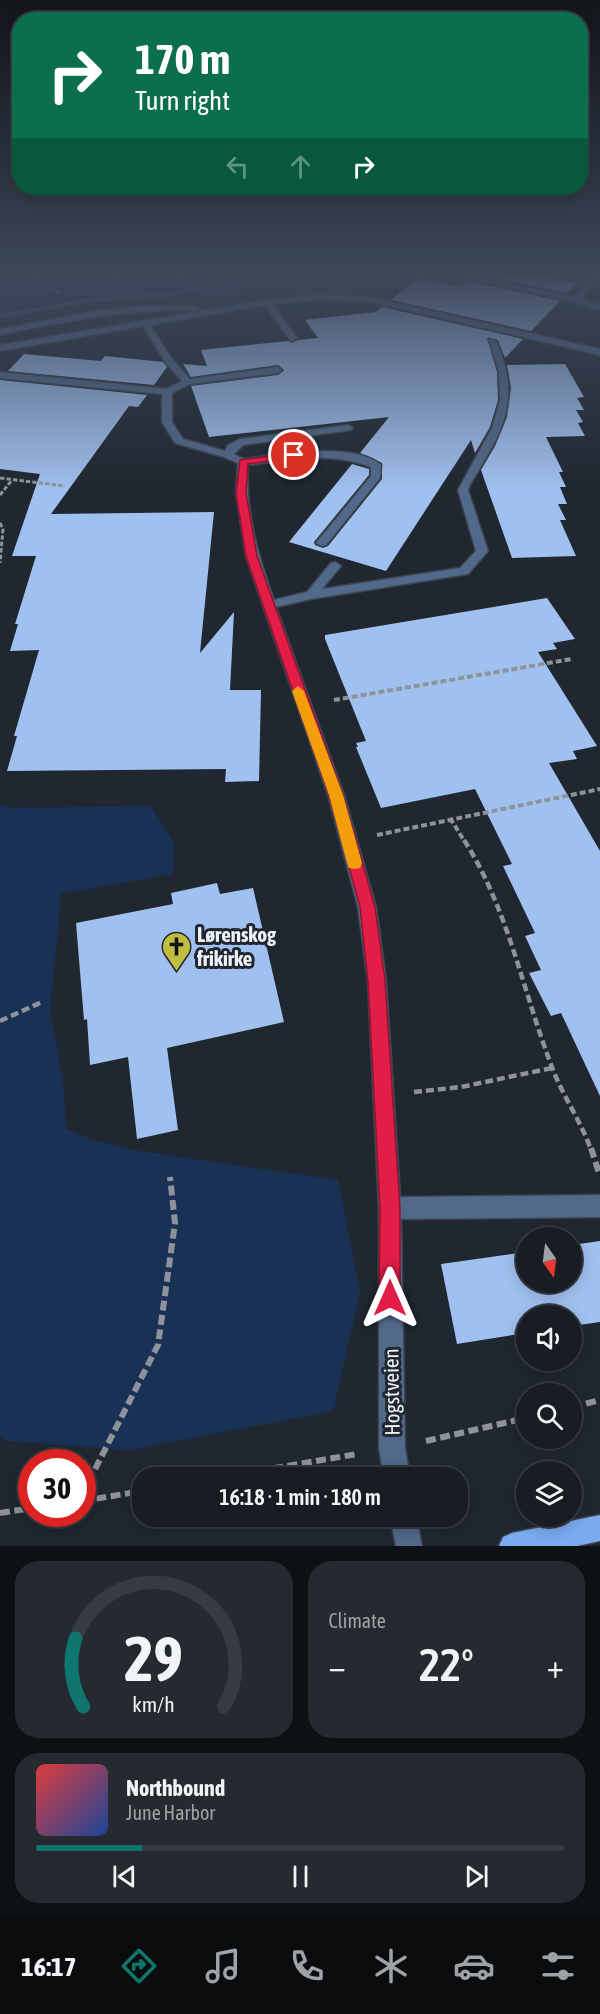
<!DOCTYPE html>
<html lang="en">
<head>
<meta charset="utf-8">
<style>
	body { margin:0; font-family:"Asap Condensed",sans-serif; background:#252a31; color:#f1f3f6; height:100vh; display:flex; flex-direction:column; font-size:22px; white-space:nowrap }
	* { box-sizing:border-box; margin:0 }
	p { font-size:20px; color:#9fa2a6 }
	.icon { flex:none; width:33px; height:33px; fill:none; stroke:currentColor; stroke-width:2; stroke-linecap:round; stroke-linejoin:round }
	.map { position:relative; height:1546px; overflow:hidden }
	.side { display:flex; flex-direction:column; gap:15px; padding:15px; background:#0d1014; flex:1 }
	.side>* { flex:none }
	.hud { position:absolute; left:12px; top:12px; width:576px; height:183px; border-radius:24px; box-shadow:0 3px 15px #0003,0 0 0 2px #363b41; background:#0b6e4f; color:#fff; overflow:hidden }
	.needle { width:39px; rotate:166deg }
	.fabs { position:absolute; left:516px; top:1227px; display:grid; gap:12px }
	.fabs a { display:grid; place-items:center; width:66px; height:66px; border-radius:50%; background:#181d24; box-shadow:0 3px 15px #0003,0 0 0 2px #363b41; font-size:30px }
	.speed { position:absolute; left:18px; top:1449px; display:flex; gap:12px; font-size:30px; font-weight:700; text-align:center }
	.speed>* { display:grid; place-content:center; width:78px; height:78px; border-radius:50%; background:#181d24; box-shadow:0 3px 15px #0003,0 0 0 2px #363b41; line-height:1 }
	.speed .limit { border:9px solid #d22; background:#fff; color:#111 }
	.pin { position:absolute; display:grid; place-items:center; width:51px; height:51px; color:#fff; margin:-26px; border:3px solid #fff; border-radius:50%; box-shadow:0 2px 6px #0007 }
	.me { position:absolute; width:66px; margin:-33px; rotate:0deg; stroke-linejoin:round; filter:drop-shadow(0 0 4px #0008) }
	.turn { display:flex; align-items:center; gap:21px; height:126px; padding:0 24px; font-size:27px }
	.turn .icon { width:78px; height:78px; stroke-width:2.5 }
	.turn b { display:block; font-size:42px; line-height:51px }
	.lanes { display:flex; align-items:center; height:57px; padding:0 24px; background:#0003; justify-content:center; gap:30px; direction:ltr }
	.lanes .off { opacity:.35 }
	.big { font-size:45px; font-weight:600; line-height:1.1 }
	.side .tile { flex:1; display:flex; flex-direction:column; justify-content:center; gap:9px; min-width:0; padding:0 21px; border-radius:24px; background:#252a31 }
	.side .dial { align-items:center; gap:0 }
	.dial svg { height:156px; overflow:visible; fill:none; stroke:#363b41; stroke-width:7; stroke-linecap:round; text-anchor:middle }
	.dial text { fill:#f1f3f6; stroke:none }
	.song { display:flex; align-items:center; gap:18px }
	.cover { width:72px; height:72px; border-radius:9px; background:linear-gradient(135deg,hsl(0 70% 55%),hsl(220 70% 35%)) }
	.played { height:6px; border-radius:3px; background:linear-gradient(90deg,#0f766e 20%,#363b41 20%) }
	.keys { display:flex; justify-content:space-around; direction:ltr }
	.heat { display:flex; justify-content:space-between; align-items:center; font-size:33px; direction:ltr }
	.side .tiles { flex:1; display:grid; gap:15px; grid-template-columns:1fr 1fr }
	.tile:last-child { grid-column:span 2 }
	.trip { position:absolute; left:132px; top:1467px; width:336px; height:60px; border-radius:24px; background:#181d24; box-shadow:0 3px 15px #0003,0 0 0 2px #363b41; font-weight:600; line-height:60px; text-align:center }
	.menu { display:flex; height:96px; justify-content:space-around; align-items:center; background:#0a0c0e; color:#9fa2a6 }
	.menu .icon { width:42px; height:42px }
	.menu .selected { color:#0f766e }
	.menu b { font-size:27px; color:#f1f3f6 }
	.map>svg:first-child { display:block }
	.green { fill:#193154 }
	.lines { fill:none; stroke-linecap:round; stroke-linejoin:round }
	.stream { fill:#47546e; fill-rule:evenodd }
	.building { fill:#a0c0ef }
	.minor-casing { stroke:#3d434c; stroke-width:3 }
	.major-casing { stroke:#3d434c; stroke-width:3 }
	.path-far4 { stroke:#8e939b; stroke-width:2; stroke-dasharray:4 1.5; stroke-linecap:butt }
	.path-far3 { stroke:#8e939b; stroke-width:3; stroke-dasharray:4.5 2; stroke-linecap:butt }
	.path-far2 { stroke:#8e939b; stroke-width:4; stroke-dasharray:6 3; stroke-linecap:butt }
	.path-far1 { stroke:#8e939b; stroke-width:4.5; stroke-dasharray:8 4; stroke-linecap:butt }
	.path { stroke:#8e939b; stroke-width:6; stroke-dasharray:10 4.5; stroke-linecap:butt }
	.minor { fill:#51698a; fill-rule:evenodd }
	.major { fill:#7aaaf0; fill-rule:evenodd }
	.route { fill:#e11d48; stroke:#92132f; stroke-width:1.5 }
	.slow { fill:#f59e0b }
	.labels { text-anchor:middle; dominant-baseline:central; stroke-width:6; stroke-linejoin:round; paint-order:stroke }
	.poi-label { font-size:21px; font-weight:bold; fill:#edf2f8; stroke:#202730; text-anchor:start }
	.street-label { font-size:21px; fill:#edf2f8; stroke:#202730 }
</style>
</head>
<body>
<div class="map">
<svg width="600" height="1546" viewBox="0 0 600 1546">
	<rect width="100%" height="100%" fill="#202730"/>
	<path class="green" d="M0,274H277L219,297L63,305L0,324Z
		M0,805L9,808L151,806L174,842L173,874L61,894L50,1012L63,1080L66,1129L91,1139L133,1150L338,1180L360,1292L333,1411L130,1450L7,1441L0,1436Z"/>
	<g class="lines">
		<path class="stream" d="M269,274H281L170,296L91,302L0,318V314L91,298L170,292Z"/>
	</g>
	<path class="building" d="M476,274H535L577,283L567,293Z
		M419,278L461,287L468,281L560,301L531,331L391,300Z
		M382,307L523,339L505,358L498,340L487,338L497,372L498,400L490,427L475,453L471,440L386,571L289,542L352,464L369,469V475L314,542L315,545L323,548L328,546L382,479V463L360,453L389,417L209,437L191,386L278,375L284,370L278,365L191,377L183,364L207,366L201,350L288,341L292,343L298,340L318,338L305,320L376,312Z
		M24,354L101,361L105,356L163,362L167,367L154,385L8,371Z
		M565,364L584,397L577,398L584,410H576L583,422L578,423L585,436L546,437L563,472H559L566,487H560L567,504H558L566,520H560L576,556L512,558L481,470L495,446L507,417L511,388L507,365Z
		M0,380L147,395L138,407L129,406L51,514L214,512L200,653L234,612L230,690H261L259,781L225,782L226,769L7,771L17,736H14L39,650L10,651L18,624H15L36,556H12L40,474L0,469Z
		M547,598L575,639L553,643L557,649L538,652L597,746L573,751L577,759L549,763L600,851V1096L561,1013L551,1016L529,973L541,970L525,936L535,933L503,866L512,864L475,789L381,808L356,747H358L356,743L366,741L325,639V635Z
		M217,883L220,894L253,888L284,1022L167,1048L178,1130L137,1139L128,1057L90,1065L87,1019L84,1020L76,923L173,904L171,893Z
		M600,1241V1322L572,1326V1316H526V1333L457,1344L441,1264L526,1252V1282H572V1245Z"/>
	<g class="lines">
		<defs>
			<path id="minor" d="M447,274H460L575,297L594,274H600L582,299L600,305V310L575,302Z
				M320,295L373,298L600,349V355L373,302L320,299L272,304L297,338L293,341L290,340L265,305L150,325L172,359L190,379L278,367L282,370L278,373L190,384L172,393V422L183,439L225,451L228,445L240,439L348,425L353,428L351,430L243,445L234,454L244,459C280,455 352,440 381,465L380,478L326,545L322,546L316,543L371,476V467C331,451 289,460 248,465C245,512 258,555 274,600L307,592L331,563L335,562L341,566L322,589L460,568L476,551L458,490L492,428L500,400L499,372L489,339L496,341C517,388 510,418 484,461C479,471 472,479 468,490L488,551L468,574L311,599L276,607L344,795L376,907L386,981L400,1197L600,1195V1217L401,1219L405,1448L410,1478H384L379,1448V1208L368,981L358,907L328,795L246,556L236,493L238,463L224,457L175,443L162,422V394L0,378V372L166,389L182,381L166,363L143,326L0,351V345L267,300Z
				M146,306H195L199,308L195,310C129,309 65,321 0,335V329L97,311Z
				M390,1516H416L422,1546H396Z"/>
			<path id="major" d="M600,1515V1541L577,1546H499L503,1537L512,1533Z"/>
		</defs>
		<use href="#minor" class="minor-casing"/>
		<use href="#major" class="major-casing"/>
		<path class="path-far4" d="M22,274L35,277L61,294
			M100,274L131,284
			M168,281L206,274"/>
		<path class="path-far3" d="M0,478L65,486
			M0,495L12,480
			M0,523L3,529L0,563"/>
		<path class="path-far2" d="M334,700L572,659
			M450,818L465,842
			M377,835L600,789"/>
		<path class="path-far1" d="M464,840C508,908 523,992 552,1067C562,1095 581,1121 591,1150
			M0,1021L42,1002
			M414,1092L461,1087L552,1068"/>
		<path class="path" d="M591,1148L599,1173
			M572,1407L600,1400
			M426,1441L526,1418
			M216,1478L357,1454
			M82,1495L158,1345L175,1223L170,1177
			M82,1501L142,1491
			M0,1513L32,1508"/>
		<use href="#minor" class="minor"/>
		<use href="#major" class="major"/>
	</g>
	<linearGradient id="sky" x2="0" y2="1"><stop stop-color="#12151a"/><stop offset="0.56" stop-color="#3c4759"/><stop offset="1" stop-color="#3c4759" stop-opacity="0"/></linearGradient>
	<rect width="600" height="490" fill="url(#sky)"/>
	<path class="route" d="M294,453H297V457L248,464L246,493L257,556L343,795L375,907L385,981L400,1208V1298L397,1306L390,1309L382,1306L379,1298L380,1208L368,981L360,907L329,795L246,556L236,493L240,460Z"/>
	<path class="slow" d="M298,686L304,691L343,795L362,863L360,868L355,869L349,868L347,863L329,795L292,691Z"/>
	<defs>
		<symbol id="church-pin" viewBox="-11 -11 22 30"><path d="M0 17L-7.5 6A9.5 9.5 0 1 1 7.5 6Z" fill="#c1bd40" stroke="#202730"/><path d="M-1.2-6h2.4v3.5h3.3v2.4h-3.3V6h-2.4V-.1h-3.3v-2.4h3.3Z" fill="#111"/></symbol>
	</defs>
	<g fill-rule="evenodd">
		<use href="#church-pin" x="160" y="930" width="33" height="45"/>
	</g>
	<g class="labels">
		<g class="poi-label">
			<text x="197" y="934">Lørenskog<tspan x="197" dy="24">frikirke</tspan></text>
		</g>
		<g class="street-label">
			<text transform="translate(391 1392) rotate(-91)">Hogstveien</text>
		</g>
	</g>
</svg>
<div class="fabs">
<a><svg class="needle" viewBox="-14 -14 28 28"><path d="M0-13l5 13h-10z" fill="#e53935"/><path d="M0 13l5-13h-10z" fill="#9fa2a6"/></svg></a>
<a><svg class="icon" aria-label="sound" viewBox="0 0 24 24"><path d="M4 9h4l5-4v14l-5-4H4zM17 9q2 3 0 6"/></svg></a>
<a><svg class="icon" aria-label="search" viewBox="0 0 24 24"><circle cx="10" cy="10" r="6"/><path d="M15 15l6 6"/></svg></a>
<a><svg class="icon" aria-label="layers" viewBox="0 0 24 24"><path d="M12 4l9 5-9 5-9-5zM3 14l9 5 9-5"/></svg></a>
</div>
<div class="speed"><div class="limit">30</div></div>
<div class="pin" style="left:294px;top:455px;background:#d93025"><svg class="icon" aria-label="arrive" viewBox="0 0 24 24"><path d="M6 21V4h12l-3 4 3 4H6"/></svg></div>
<svg class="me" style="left:390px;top:1298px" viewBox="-20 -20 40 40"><path d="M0-17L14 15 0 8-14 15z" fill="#e11d48" stroke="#fff" stroke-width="4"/></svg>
<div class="trip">16:18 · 1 min · 180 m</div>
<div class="hud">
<div class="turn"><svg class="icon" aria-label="right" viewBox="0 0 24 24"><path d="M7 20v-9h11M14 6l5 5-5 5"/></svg><div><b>170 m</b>Turn right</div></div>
<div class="lanes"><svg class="icon off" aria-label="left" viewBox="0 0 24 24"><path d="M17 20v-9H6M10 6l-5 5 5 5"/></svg><svg class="icon off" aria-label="ahead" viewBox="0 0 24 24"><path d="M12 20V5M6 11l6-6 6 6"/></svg><svg class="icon" aria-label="right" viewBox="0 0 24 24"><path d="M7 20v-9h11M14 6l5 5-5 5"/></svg></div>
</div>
</div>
<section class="side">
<div class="tiles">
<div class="tile dial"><svg viewBox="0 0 100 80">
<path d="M14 69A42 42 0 1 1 86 69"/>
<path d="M14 69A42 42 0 0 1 10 34" stroke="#0f766e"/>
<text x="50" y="56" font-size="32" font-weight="700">29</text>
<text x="50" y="72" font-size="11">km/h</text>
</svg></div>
<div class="tile"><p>Climate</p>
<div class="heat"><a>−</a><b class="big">22°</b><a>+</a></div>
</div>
<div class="tile">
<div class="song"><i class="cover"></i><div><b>Northbound</b><p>June Harbor</p></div></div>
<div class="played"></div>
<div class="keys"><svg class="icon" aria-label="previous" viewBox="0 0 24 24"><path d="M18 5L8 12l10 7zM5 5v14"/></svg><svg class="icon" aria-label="pause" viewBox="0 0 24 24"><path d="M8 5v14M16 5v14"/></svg><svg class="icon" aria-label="next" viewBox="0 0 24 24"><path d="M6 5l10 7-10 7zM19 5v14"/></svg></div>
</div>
</div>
</section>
<nav class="menu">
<b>16:17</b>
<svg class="icon selected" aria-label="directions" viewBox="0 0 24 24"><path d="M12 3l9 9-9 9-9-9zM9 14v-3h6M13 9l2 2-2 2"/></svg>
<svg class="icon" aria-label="music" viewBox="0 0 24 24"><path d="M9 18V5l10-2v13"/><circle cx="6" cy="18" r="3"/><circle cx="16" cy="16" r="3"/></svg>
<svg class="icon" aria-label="phone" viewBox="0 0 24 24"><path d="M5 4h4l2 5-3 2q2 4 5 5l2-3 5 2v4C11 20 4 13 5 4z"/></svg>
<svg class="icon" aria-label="climate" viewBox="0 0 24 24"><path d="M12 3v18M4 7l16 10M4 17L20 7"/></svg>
<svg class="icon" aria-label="car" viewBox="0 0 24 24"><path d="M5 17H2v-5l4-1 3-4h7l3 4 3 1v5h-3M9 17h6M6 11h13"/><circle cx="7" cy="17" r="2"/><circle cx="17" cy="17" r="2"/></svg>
<svg class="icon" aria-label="filters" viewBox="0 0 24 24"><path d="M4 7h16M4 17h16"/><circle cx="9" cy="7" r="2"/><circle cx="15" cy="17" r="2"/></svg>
</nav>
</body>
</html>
